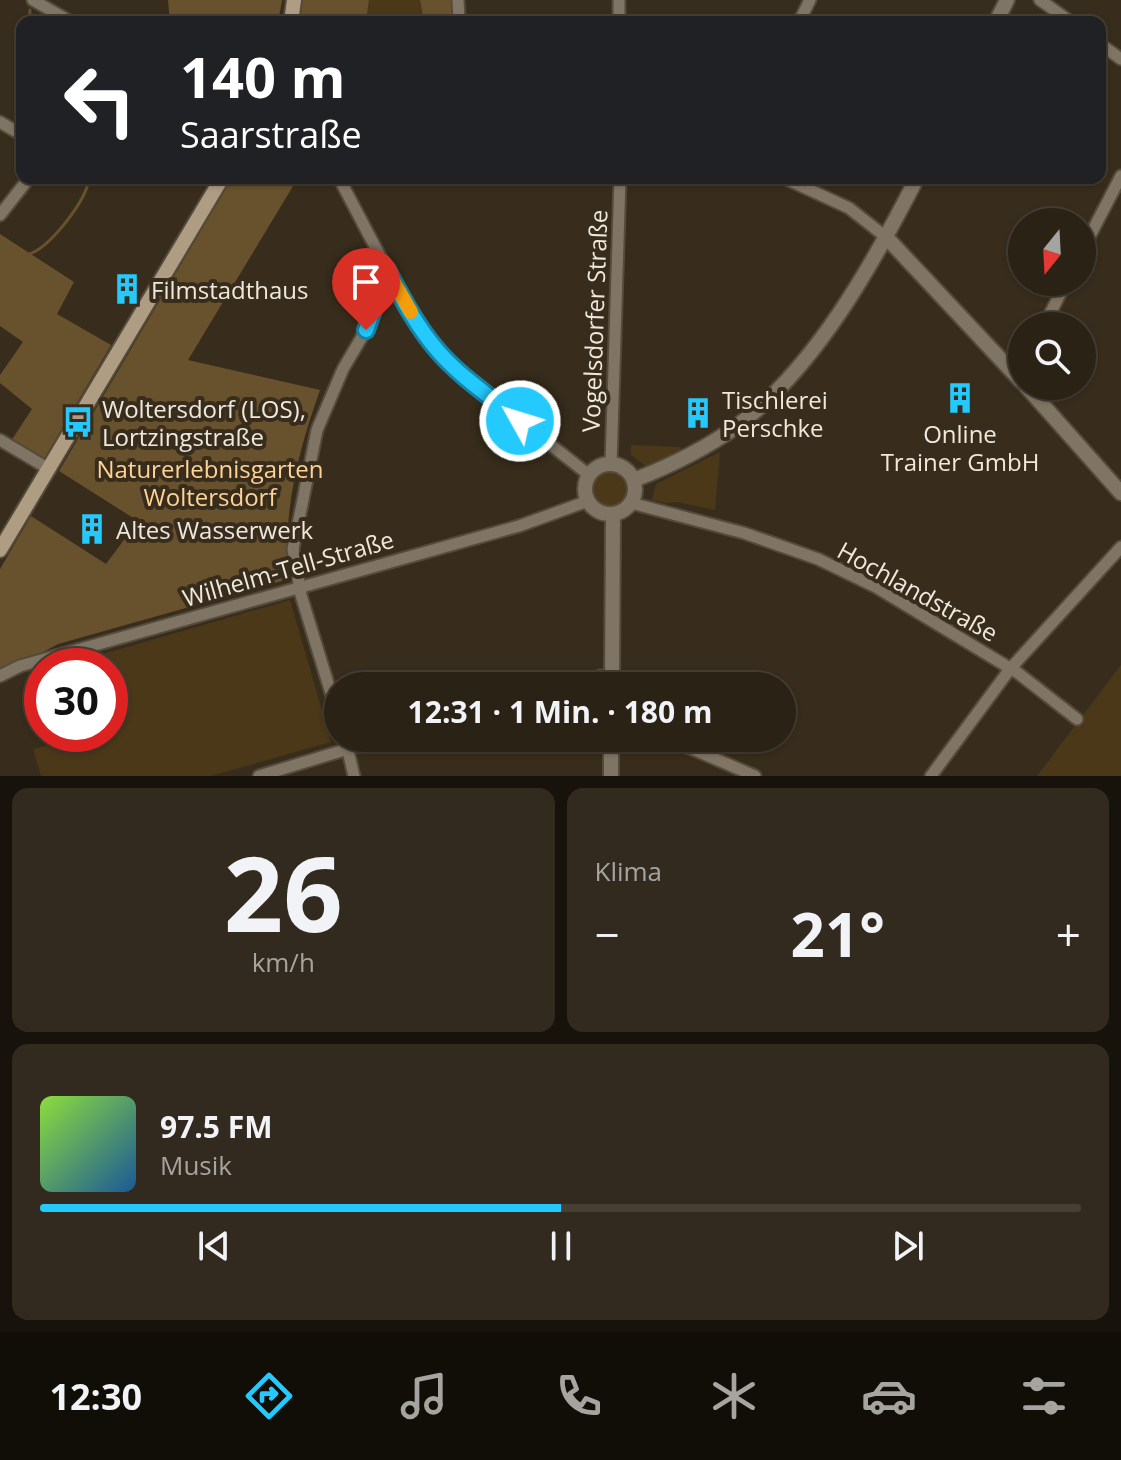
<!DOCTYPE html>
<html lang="de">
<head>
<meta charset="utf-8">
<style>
	body { margin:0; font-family:"Open Sans",sans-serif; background:#322a1e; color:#f1f3f6; height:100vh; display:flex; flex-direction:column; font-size:30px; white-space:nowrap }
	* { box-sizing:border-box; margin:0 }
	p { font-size:26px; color:#a5a4a0 }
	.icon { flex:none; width:44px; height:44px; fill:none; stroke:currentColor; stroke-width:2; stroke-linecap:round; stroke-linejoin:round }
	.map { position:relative; height:776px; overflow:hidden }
	.drawer { display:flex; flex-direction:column; gap:12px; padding:12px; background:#17130c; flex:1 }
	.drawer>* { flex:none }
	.top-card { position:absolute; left:16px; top:16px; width:1090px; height:168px; border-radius:16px; box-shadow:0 2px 6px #0004,0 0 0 2px #463f34; background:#202124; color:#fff; overflow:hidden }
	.needle { width:52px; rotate:198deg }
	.fabs { position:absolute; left:1008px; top:208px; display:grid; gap:16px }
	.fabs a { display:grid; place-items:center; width:88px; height:88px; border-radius:50%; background:#2a2215; box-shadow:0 2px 6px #0004,0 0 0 2px #463f34; font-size:40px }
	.speed { position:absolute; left:24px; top:648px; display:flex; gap:16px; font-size:40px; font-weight:700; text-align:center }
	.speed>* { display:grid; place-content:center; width:104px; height:104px; border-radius:50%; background:#2a2215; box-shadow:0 2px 6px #0004,0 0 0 2px #463f34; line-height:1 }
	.speed .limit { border:12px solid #d22; background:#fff; color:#111 }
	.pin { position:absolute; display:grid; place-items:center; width:68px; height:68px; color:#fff; margin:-82px -34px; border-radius:50% 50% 50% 0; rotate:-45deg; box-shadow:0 0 8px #0007 }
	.pin .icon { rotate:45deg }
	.me { position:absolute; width:88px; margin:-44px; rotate:309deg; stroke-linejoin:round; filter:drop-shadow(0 0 6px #0008) }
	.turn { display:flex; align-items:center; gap:28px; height:168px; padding:0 32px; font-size:36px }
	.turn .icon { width:104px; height:104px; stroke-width:2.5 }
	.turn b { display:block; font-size:56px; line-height:68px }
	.big { font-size:60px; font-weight:700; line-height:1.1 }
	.drawer .card { flex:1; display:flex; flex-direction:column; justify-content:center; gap:12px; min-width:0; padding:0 28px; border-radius:16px; background:#322a1e }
	.drawer .dial { align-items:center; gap:0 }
	.dial b { font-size:104px; line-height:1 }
	.song { display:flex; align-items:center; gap:24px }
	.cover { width:96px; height:96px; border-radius:12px; background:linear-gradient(135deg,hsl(90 70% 55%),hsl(210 70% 35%)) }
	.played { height:8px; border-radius:4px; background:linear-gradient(90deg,#24c9fe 50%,#463f34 50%) }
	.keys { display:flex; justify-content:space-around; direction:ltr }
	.heat { display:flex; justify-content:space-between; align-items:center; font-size:44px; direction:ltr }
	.drawer .tiles { flex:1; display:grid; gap:12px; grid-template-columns:1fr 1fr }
	.card:last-child { grid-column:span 2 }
	.trip { position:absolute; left:324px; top:672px; width:472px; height:80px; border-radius:40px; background:#2a2215; box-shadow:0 2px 6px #0004,0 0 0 2px #463f34; font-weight:700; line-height:80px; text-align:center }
	.tabs { display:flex; height:128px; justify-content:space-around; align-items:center; background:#110e08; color:#a5a4a0 }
	.tabs .icon { width:56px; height:56px }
	.tabs .active { color:#24c9fe }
	.tabs b { font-size:36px; color:#f1f3f6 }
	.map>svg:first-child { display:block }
	.green { fill:#4b3819 }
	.forest { fill:#68512d }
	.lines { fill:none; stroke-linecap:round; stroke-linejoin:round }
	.stream { stroke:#69512d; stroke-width:3 }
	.minor-casing { stroke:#554b3b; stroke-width:15 }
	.tertiary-casing { stroke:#554b3b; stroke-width:18 }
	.secondary-casing { stroke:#554b3b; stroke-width:18 }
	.minor { stroke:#807565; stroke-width:11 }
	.tertiary { stroke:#807565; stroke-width:14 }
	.secondary { stroke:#ae9c83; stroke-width:14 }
	.route-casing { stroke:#1783a5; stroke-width:20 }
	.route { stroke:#24c9fe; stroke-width:14 }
	.slow { stroke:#f59e0b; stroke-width:14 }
	.labels { text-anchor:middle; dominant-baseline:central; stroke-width:8; stroke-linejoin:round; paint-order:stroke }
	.poi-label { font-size:24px; fill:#efe8dd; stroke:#382d1c; text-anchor:start }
	.street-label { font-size:24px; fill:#efe8dd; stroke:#382d1c }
	.park-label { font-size:24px; fill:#fdd396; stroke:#382d1c }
</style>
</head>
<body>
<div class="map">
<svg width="1121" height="776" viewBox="0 0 1121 776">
	<rect width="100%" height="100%" fill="#382d1c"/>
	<path class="green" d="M369,0H420L424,22H366Z
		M631,445L680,447L681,453L647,467L631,455Z
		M720,452L715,510L677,502L665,503L652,500L656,484Z
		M591 489a19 19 0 1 1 38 0a19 19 0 1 1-38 0Z
		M290,600L331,742L211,776H41L33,749L96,734H110V666H80L79,661Z
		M1121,665V776H1037Z"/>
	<path class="forest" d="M168,0H282V1L278,22H170Z
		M301,0H369L366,22H298Z
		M420,0H453L454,22H424Z
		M232,178H298L188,360L320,390C298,452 282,514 289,579L58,644L0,675V569L31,516L106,564L138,521L59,471Z
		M0,234L74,282L57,314L111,345L44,459L11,441L32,409L0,383V375L23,342L0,326Z"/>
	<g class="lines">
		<path class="stream" d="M29,22L30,10
			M0,260C10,258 23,257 32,253C52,244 87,200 89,178"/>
		<defs>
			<path id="minor" d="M33,0L71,22
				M458,0L459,22
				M619,0V22
				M1040,0L1071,22
				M799,22L810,0
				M1100,44L1121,59
				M0,122L22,135
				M339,178L401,296L438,351L461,374L589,475
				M784,178L849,208L887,238
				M0,215L29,178
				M1082,251L1121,176
				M1044,326L1066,282
				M0,440L49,469
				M611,464L620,178
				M631,503L744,533L818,559L876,587L1018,673L1077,719
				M0,676L20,666L519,526L588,501
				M567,686L601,676L612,677
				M338,716L301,595L293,549L317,430L343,369L366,330L387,270
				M345,738L354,776
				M652,738L690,748L755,776
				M259,776L384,738
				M931,776L1010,669L1121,547"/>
			<path id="tertiary" d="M996,22L1007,0
				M887,238L1022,382
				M1026,386L1121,493
				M585 489a25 25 0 1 1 50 0a25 25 0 1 1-50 0Z
				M634,480C670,466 705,449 737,426C816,367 873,264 917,178
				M612,686L613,514
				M611,776V738"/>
			<path id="secondary" d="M291,22L294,0
				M0,550L222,178"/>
		</defs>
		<use href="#minor" class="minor-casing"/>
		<use href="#tertiary" class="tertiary-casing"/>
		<use href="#secondary" class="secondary-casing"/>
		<use href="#minor" class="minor"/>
		<use href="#tertiary" class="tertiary"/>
		<use href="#secondary" class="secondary"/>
	</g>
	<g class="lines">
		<defs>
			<path id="route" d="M366,330L387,270C402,298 417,327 438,351C461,378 493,398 520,421"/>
		</defs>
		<use href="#route" class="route-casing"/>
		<use href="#route" class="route"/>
		<path class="slow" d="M386,275L387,270L411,312"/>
	</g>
	<defs>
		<symbol id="building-bare" viewBox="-9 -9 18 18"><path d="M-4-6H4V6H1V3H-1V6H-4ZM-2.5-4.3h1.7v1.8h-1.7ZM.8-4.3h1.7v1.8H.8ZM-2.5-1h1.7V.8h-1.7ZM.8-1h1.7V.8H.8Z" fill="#24c9fe" stroke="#382d1c" stroke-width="2.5" paint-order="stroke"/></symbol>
		<symbol id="bus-bare" viewBox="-9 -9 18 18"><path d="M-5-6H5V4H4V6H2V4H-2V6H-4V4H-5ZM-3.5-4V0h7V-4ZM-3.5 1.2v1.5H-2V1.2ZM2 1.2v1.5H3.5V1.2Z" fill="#24c9fe" stroke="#382d1c" stroke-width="2.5" paint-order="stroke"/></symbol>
	</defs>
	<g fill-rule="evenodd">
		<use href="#building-bare" x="105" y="267" width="44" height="44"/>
		<use href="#building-bare" x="938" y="376" width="44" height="44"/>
		<use href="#building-bare" x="676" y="391" width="44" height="44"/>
		<use href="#bus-bare" x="56" y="400" width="44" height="44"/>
		<use href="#building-bare" x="70" y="507" width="44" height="44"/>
	</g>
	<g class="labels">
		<g class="poi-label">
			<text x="151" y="289">Filmstadthaus</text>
			<text x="722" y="399">Tischlerei<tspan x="722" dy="28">Perschke</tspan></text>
			<text x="102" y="408">Woltersdorf (LOS),<tspan x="102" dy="28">Lortzingstraße</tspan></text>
			<text x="960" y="433" text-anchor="middle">Online<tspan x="960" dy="28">Trainer GmbH</tspan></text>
			<text x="116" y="529">Altes Wasserwerk</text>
		</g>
		<g class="street-label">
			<text transform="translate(594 321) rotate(-88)">Vogelsdorfer Straße</text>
			<text transform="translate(288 568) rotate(-16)">Wilhelm-Tell-Straße</text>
			<text transform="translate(918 591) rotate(29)">Hochlandstraße</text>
		</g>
		<g class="park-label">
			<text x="210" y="468">Naturerlebnisgarten<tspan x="210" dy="28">Woltersdorf</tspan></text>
		</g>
	</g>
</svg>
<div class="fabs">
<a><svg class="needle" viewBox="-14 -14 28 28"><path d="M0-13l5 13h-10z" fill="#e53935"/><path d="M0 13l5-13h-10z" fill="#a5a4a0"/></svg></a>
<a><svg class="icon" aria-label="search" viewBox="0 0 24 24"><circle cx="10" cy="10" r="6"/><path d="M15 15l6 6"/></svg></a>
</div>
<div class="speed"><div class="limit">30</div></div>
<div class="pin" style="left:366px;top:330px;background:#d93025"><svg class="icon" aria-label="arrive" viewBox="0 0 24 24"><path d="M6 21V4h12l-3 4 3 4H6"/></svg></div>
<svg class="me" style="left:520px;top:421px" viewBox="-20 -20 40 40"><circle r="17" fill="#24c9fe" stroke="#fff" stroke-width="3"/><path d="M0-11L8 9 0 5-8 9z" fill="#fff"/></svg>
<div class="trip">12:31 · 1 Min. · 180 m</div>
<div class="top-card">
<div class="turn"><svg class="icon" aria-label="left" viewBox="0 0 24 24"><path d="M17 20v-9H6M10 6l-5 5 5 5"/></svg><div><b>140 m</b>Saarstraße</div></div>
</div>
</div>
<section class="drawer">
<div class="tiles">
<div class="card dial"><b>26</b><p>km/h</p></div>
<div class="card"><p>Klima</p>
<div class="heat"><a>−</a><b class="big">21°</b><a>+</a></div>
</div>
<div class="card">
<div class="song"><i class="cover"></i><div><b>97.5 FM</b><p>Musik</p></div></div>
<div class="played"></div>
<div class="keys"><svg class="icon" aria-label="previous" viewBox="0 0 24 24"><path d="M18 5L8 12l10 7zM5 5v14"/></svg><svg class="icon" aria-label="pause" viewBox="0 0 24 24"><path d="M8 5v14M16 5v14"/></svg><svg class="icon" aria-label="next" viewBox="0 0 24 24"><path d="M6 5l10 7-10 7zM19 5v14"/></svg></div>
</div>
</div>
</section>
<nav class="tabs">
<b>12:30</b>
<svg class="icon active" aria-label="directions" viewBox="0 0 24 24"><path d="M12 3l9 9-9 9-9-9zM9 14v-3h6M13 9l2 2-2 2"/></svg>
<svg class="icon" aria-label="music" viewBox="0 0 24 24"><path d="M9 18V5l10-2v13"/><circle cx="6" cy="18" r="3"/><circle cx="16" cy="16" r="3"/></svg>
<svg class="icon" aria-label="phone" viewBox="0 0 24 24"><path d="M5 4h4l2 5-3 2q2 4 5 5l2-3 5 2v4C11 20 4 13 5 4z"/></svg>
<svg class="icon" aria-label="climate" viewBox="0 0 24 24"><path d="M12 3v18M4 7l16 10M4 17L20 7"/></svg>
<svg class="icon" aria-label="car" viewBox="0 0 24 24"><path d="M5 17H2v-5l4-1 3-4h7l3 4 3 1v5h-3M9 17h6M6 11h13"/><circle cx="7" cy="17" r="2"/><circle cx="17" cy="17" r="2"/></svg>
<svg class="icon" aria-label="filters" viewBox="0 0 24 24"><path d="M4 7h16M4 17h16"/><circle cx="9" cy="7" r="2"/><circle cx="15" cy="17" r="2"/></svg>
</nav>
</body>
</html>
